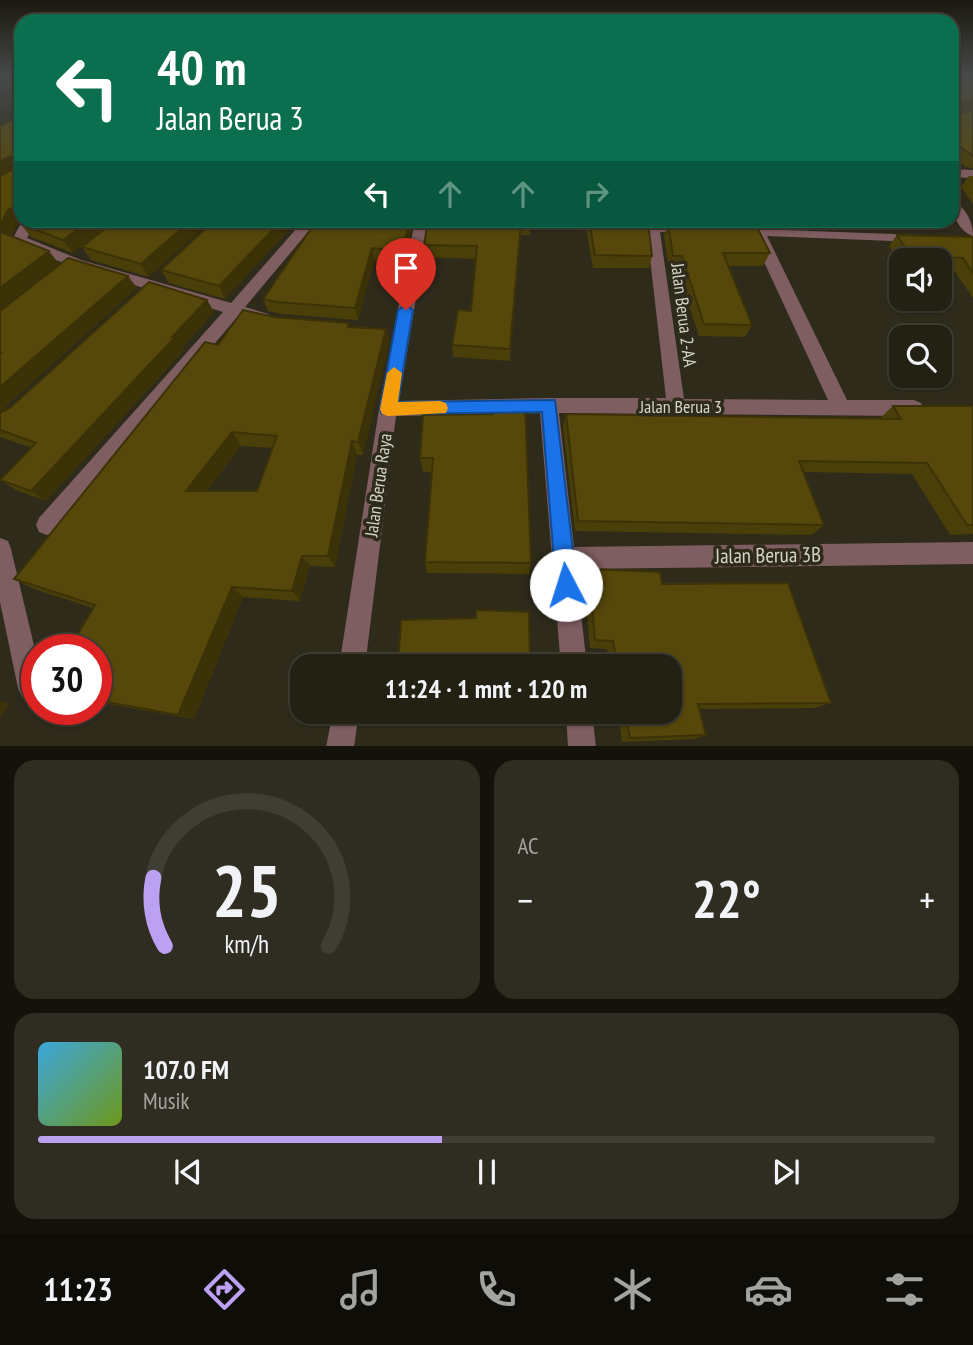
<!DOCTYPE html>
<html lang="id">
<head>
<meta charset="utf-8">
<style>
	body { margin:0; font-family:"PT Sans Narrow",sans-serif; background:#2f2d22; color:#f1f3f6; height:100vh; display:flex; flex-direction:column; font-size:26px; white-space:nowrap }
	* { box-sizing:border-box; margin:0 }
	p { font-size:23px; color:#a3a3a0 }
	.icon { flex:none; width:38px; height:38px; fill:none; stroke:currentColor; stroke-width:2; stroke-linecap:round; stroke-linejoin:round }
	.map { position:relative; height:746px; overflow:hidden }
	.details { display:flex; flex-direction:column; gap:14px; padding:14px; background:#13120b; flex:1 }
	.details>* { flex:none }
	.banner { position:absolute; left:14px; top:14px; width:945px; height:214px; border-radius:21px; box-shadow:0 2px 5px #0004,0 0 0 2px #403e34; background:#0b6e4f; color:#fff; overflow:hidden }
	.fabs { position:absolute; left:889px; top:248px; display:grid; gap:14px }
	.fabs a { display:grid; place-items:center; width:63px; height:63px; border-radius:14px; background:#232014; box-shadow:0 2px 5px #0004,0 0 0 2px #403e34; font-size:35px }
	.speed { position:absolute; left:21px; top:634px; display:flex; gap:14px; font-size:35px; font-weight:700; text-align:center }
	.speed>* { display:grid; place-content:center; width:91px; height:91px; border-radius:50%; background:#232014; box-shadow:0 2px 5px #0004,0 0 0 2px #403e34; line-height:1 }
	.speed .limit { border:10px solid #d22; background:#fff; color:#111 }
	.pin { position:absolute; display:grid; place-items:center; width:60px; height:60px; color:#fff; margin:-72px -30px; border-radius:50% 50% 50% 0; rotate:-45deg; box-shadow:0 0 7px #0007 }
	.pin .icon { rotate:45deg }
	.me { position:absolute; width:77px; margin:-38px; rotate:355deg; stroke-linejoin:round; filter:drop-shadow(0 0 5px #0008) }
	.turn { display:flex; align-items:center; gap:24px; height:147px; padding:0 28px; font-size:32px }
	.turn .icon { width:91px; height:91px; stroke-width:2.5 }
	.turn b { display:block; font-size:49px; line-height:60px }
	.lanes { display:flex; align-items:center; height:66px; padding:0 28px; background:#0003; justify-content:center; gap:35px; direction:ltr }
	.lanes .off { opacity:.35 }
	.big { font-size:52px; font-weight:700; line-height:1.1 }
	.details .tile { flex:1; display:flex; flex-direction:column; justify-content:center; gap:10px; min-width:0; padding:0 24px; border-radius:21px; background:#2f2d22 }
	.details .dial { align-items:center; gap:0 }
	.dial svg { height:182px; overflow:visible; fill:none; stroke:#403e34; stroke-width:7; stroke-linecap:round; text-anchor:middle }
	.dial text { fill:#f1f3f6; stroke:none }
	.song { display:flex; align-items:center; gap:21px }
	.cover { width:84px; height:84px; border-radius:10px; background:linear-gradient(135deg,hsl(200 70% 55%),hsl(80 70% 35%)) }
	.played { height:7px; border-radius:4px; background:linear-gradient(90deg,#bca0f2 45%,#403e34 45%) }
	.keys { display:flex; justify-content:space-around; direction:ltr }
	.heat { display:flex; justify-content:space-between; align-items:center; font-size:38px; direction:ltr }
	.details .tiles { flex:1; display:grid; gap:14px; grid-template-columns:1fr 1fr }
	.tile:last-child { grid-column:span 2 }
	.trip { position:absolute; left:290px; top:654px; width:392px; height:70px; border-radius:21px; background:#232014; box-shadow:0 2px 5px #0004,0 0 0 2px #403e34; font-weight:700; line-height:70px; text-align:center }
	.dock { display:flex; height:112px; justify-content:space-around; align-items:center; background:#0e0d08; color:#a3a3a0 }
	.dock .icon { width:49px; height:49px }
	.dock .active { color:#bca0f2 }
	.dock b { font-size:32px; color:#f1f3f6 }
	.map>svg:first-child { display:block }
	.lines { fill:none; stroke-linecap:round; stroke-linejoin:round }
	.minor { fill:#7f5e62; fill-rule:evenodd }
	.wall { fill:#4a3e09; fill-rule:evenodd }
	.shaded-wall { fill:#3c3207 }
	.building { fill:#56480a; stroke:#3c3207; stroke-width:2; fill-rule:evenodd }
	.route { fill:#1a73e8; stroke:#114b97; stroke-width:2 }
	.slow { fill:#f59e0b }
	.labels { text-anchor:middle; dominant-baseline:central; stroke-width:7; stroke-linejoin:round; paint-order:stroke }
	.street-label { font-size:18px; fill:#d6d4ca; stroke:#2f2b1b }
	.near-street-label { font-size:21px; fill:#d6d4ca; stroke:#2f2b1b }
</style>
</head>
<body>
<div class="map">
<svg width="973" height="747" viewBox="0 0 973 747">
	<rect width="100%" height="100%" fill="#2f2b1b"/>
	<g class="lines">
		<path class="minor" d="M952,169L973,170V178L952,177Z
			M952,201C966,207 973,222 973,236C959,231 952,215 952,201Z
			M27,220H43L31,230L27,238L81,260L231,303L304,220H318L245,307L268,314L270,318L268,322L262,324L238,316L55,532L47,535L39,532L36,525L39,518L223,312L71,266L14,243L12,240L20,225Z
			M415,220H457L459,223L452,227L428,226L399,401L549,398H666L647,232L508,228L501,224L503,221L646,224L645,220H659V224L695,226L697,229L690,233L660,232L684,399L828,400L752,236L730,234V228L922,235L924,238L917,242L767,236L847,400H914L921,403L923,408L921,413L914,416L559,413L574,547L973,542V564L576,569L587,667H561L540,413L396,416L365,667H339L379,409Z
			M0,538L8,541L11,549L37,658V699L31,701L22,697L18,688L0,602Z
			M333,712H359L354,747H326Z
			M566,712H592L596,747H568Z"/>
	</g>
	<path class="wall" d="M952,75H973V168L966,167L952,157Z
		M969,176H973V204L961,187Z
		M115,220L73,253L31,237L21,224Z
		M116,220L149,277L91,260L82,247Z
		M214,220L225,299L169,283L161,270Z
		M414,220L404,263L374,260L358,320L281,314L268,311L263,299Z
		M428,220L531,223L530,235H520L510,361L453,357L452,345L471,311L476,259L426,257L424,245Z
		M595,220H643V221Z
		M661,220H706L705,223L662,221Z
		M589,221L652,256L649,268H593L587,233Z
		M668,223L770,253L763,266H728L752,325L745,337L699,336L677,269H669L664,236Z
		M897,235L973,237V298L953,269L940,268V261H901V266L889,246Z
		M137,288L6,406L5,411L207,300L214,312L182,348L184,350L46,501L16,490L0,480L32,448L0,437V311Z
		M274,317L350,327L386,329L389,344L363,455H357L335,567L310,566L300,601L243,597L194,719L96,702V649L93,608L34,589L14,579ZM241,446L272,448L257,491H207Z
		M893,406H973V534L950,535L912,474L803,472L824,525L812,535L575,531L563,427L566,414L881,419L880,418Z
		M423,415L531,563L529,574L427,573L425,562L432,472H423L420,458Z
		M589,569L662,584L831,703L814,708L700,709L706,735L695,739L622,742L618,712H670V667H610L607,649L590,648L584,580Z"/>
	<path class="shaded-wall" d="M973,101V110L952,113L957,103Z
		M11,156L20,168L0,179V161Z
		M17,205L21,210V220H22L18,223L10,239L1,232L0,225L8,210Z
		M90,220H115L73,253L63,240Z
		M191,220H212L149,277L141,264Z
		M282,220H298L225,299L219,286Z
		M410,220H414L404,263L402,251Z
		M372,248L374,260L358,320L355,308Z
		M49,251L59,264L0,310V288Z
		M128,276L137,288L6,406L4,414L0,415V387Z
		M207,300L214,312L182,348L184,350L46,501L31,491Z
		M386,329L389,344L363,455L358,442Z
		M232,432L241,446L198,503L186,491Z
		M352,441L357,455L335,567L328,556Z
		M302,556L310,566L300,601L292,591Z
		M232,587L243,597L194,719L178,715Z
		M0,701L10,704L0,718Z"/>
	<path class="building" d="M952,75H973V101L957,103L956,111L959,114L973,111V156L952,141Z
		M21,114V205H17L8,210L0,225V176L13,169L14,156H11L0,161V127Z
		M24,220H90L63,240L21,224Z
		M116,220H191L141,264L82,247Z
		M215,220H282L219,286L161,270Z
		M317,220H410L402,251L372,248L355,308L276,302L263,299Z
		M428,220H531V223H521L510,349L452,345L458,310L471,311L477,246L424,245Z
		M589,221L648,222L652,256L595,255Z
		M668,223L757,227L770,253H723L752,325L704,324L682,256H673Z
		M0,229L1,232L49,251L0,288Z
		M897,235L973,237V273L963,258L910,255Z
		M68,258L128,276L0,387V354L1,353H0V311Z
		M149,282L207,300L172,337H175L31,491L0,480L36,443L0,430V411L2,412L10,408Z
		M243,310L274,317L349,323L348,327L386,329L358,442L352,441L328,556H302L292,591L232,587L178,715L96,700V649H69L95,605L14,579L205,342L218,345ZM232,432L277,436L257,491H186Z
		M493,404H525L531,563L425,562L433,458H420L423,415L493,414Z
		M893,406H973V525H967L927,463L799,461L824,525L578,521L566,414L901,419Z
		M589,569L660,572L662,584L788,583L831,703L698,704L706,735L630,738L625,712H670V667H618L613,641L595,640Z
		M476,610L529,612L530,667H398L401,620L476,618Z"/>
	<linearGradient id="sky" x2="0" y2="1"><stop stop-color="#1a180f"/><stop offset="0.42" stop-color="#474a4a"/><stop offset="1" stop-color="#474a4a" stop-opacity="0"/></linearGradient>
	<rect width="973" height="180" fill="url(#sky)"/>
	<path class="route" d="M406,305L413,310L398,402L555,400L577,585L574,593L566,596L559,593L556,585L542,412L382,414L380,409L398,310Z"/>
	<path class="slow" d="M394,367L402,373L398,402L440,401L446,403L448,408L446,413L388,416L382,414L380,409L387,373Z"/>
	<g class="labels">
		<g class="street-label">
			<text transform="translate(684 315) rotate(83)">Jalan Berua 2-AA</text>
			<text x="681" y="406">Jalan Berua 3</text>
			<text transform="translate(378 485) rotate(-82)">Jalan Berua Raya</text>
		</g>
		<g class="near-street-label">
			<text transform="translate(768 555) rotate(-1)">Jalan Berua 3B</text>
		</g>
	</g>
</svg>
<div class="fabs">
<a><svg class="icon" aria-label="sound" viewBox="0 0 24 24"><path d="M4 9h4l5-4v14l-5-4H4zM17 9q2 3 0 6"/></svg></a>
<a><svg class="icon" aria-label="search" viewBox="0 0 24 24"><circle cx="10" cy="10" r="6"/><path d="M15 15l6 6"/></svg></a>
</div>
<div class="speed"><div class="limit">30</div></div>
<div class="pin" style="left:406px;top:310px;background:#d93025"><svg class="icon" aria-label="arrive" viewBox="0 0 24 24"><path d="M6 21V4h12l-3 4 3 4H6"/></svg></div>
<svg class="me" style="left:566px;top:585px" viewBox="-20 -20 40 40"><circle r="19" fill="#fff"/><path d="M0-13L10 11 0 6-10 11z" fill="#1a73e8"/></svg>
<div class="trip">11:24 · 1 mnt · 120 m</div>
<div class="banner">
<div class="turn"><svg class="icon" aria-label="left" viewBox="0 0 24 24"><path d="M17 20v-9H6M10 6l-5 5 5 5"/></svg><div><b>40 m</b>Jalan Berua 3</div></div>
<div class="lanes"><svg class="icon" aria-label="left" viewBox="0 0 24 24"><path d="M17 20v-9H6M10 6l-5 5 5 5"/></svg><svg class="icon off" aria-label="ahead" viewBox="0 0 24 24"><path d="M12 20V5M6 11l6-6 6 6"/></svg><svg class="icon off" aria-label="ahead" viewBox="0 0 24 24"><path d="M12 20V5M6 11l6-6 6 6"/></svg><svg class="icon off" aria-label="right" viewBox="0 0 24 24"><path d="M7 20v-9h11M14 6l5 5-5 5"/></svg></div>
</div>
</div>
<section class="details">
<div class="tiles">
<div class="tile dial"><svg viewBox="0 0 100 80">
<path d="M14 69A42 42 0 1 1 86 69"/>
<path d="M14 69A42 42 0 0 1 9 39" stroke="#bca0f2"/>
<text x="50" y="56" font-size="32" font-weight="700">25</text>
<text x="50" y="72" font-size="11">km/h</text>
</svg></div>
<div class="tile"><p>AC</p>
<div class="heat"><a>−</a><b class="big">22°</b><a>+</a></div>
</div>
<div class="tile">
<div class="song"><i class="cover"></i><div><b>107.0 FM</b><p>Musik</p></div></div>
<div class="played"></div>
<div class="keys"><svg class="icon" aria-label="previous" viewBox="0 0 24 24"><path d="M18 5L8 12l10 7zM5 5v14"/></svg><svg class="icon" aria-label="pause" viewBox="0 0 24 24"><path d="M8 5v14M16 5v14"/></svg><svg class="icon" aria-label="next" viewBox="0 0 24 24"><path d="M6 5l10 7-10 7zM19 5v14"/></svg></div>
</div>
</div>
</section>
<nav class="dock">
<b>11:23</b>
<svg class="icon active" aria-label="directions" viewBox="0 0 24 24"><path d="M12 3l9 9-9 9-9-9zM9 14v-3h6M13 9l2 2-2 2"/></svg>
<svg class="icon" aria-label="music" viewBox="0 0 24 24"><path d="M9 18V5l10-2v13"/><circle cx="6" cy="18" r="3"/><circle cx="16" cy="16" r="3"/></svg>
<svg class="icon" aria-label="phone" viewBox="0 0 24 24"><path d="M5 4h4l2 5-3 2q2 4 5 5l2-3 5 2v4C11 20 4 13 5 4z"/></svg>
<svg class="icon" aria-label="climate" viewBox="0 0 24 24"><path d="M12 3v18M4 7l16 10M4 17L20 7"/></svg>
<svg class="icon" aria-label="car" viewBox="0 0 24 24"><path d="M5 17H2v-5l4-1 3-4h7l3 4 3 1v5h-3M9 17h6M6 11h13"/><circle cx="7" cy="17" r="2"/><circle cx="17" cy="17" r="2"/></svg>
<svg class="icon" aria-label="filters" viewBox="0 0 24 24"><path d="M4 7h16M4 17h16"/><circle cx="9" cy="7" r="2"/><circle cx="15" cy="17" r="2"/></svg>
</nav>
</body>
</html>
